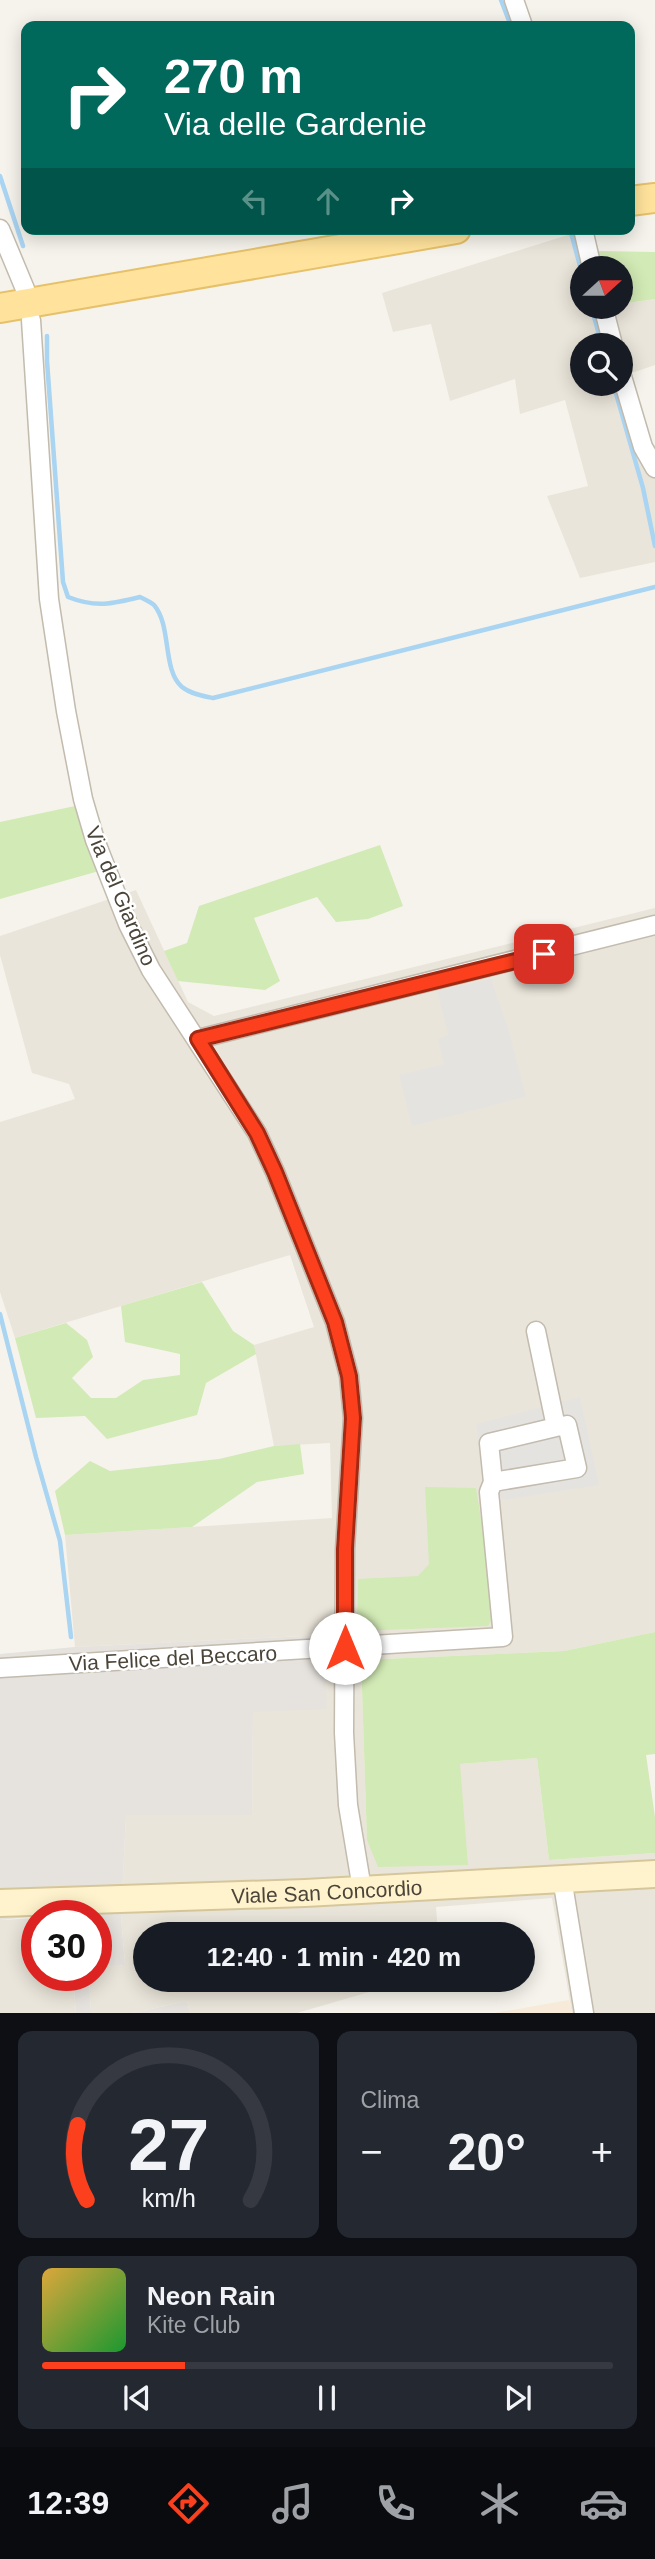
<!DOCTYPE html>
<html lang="it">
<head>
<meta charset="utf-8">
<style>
	body { margin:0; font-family:Helvetica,sans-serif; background:#242831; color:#f1f3f6; height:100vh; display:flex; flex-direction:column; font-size:26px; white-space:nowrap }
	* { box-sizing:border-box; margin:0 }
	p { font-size:23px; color:#9ea1a6 }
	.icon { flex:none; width:38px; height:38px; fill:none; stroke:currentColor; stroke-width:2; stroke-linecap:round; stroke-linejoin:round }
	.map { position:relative; height:2013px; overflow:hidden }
	.sheet { display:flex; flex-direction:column; gap:18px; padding:18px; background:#0d0f14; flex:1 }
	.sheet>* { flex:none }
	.hud { position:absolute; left:21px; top:21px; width:614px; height:214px; border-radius:14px; box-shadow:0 4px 18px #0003; background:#00695c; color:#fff; overflow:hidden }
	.needle { width:46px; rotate:69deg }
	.controls { position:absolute; left:570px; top:256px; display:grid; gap:14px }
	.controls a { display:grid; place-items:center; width:63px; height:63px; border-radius:50%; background:#171b24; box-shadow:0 4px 18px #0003; font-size:35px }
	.speed { position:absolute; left:21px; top:1900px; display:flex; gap:14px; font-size:35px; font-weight:700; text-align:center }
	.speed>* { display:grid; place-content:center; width:91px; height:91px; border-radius:50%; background:#171b24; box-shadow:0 4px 18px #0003; line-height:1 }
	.speed .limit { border:10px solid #d22; background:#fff; color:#111 }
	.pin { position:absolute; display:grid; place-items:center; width:60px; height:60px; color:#fff; margin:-30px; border-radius:14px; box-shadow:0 4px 10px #0006 }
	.me { position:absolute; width:77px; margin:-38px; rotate:0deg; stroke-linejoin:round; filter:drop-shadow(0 0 5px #0008) }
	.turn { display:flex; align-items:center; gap:24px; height:147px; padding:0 28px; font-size:32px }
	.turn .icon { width:91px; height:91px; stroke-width:2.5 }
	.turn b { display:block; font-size:49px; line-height:60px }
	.lanes { display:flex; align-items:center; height:66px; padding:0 28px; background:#0003; justify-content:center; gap:35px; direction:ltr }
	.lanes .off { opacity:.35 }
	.big { font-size:52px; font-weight:600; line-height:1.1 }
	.sheet .card { flex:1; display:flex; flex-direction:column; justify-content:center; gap:10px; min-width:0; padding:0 24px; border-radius:14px; background:#242831 }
	.sheet .dial { align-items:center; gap:0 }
	.dial svg { height:182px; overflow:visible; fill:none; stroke:#363941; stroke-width:7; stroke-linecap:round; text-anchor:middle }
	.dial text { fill:#f1f3f6; stroke:none }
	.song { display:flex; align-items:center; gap:21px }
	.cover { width:84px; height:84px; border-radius:10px; background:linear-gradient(135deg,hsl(40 70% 55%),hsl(130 70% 35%)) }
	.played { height:7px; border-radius:4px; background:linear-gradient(90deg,#fc3f1d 25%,#363941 25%) }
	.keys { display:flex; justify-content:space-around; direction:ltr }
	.heat { display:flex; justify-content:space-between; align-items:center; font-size:38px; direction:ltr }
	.sheet .tiles { flex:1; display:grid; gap:18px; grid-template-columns:1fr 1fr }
	.card:last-child { grid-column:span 2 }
	.trip { position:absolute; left:133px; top:1922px; width:402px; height:70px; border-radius:35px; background:#171b24; box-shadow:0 4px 18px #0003; font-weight:600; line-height:70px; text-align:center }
	.tabs { display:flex; height:112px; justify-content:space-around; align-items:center; background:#090b0e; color:#9ea1a6 }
	.tabs .icon { width:49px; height:49px }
	.tabs .on { color:#fc3f1d }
	.tabs b { font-size:32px; color:#f1f3f6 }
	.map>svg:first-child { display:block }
	.residential { fill:#eae5da; fill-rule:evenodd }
	.commercial { fill:#f7ead8 }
	.industrial { fill:#e6e2dd }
	.green { fill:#d2eab5 }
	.parking { fill:#e5e3e0 }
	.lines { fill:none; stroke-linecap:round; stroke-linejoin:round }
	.stream { stroke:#a9d4f2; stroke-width:4.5 }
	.street-casing { stroke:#c2bbae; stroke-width:21 }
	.secondary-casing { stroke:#d6c79b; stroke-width:30 }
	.primary-casing { stroke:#e6c16a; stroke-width:32 }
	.street { stroke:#fff; stroke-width:18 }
	.secondary { stroke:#fff3cd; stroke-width:26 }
	.primary { stroke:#ffe39c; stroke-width:28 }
	.route-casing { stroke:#a42913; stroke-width:18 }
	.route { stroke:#fc3f1d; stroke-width:12 }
	.labels { text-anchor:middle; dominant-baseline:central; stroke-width:5; stroke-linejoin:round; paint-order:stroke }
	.street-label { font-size:21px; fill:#4b4439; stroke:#fff }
</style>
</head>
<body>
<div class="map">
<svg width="655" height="2013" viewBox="0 0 655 2013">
	<rect width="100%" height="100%" fill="#f6f3ec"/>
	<path class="residential" d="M587,229H593L602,268H583V306H621V304L655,299V365L632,373L649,441L655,446V562L580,578L547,496L588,486L565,400L520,414L515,379L450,401L431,324L393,332L382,293ZM583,345H621V383H583Z
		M136,890L188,1002L214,1016L655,908V1632L564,1651L361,1660L367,1840L459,1764L537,1758L549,1860L655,1853V2013H572L552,1898L436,1907L438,1934H145V1979H414L297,2013H190L187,2001L133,2013H91L89,1976H96V1966L125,1964L121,1916L126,1815H252L253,1712L325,1635L75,1647L65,1535L332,1518L330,1443L274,1446L254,1345L314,1327L290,1255L15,1338L0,1292V1122L75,1099L69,1084L32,1073L0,955V936Z
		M37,1918V1976H73L76,2013H0V1920Z"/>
	<path class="commercial" d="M569,2000L572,2013H495Z"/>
	<path class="industrial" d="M326,1635V1709L253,1712L252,1815H126L121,1916L125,1965L96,1966V1916H37L0,1920V1654L75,1647Z
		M73,1976H89L91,2013H76Z
		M187,2001L190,2013H133Z"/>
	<path class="green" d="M598,251L655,252V299L621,304V268H602Z
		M75,806L99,871L0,899V822Z
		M380,845L403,906L368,919L336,922L317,897L254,918L280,981L265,990L178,981L164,951L187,943L199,906Z
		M202,1282L233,1331L254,1345L256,1354L206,1383L197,1415L107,1439L85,1416L36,1418L15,1338L66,1323L87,1340L93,1357L72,1378L91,1398H116L143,1380L180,1375V1354L125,1342L121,1306Z
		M300,1444L304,1474L257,1482L192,1527L65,1535L55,1491L90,1461L110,1471L219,1459L274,1446Z
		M425,1487L476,1488L496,1613L488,1626L357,1631L358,1579L418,1576L429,1564Z
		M655,1632V1754L646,1755L655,1817V1853L549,1860L537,1758L460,1764L468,1865L378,1867L367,1840L361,1660L564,1651Z"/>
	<path class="parking" d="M491,979L509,1031L526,1097L412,1126L399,1075L444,1064L438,1039L448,1035L437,991Z
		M580,1397L599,1485L504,1500L486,1483L476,1424Z"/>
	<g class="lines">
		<path class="stream" d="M501,0L511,26
			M0,176L23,246
			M570,229L583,277
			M591,306L602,345
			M47,336V361L63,582L68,597C96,608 112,604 140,597C144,599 151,602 154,605C172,626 162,670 182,687C191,694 203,696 213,698L655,587
			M613,383L643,488L655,546
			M0,1314L36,1457L60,1541L71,1637"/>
		<defs>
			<path id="street" d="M514,0L523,26
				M0,229L25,289
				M583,229L592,268
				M603,306L613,345
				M31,320L49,599L66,711L83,799L95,840L128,924L151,970L257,1133L275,1172L335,1322L349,1376L353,1418L345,1549L344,1733L348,1805L362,1889
				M621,373L643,447L655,468
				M198,1039L655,925
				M493,1482L577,1468L567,1425L556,1427
				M0,1668L503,1637L489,1492L493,1482L489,1443L556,1427L536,1331
				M562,1878L584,2013"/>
			<g id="secondary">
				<path id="s1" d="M0,1903L305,1893L655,1874"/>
			</g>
			<path id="primary" d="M630,201L655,198
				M0,308L456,229"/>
		</defs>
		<use href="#street" class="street-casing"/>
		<use href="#secondary" class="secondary-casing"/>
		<use href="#primary" class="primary-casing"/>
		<use href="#street" class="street"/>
		<use href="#secondary" class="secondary"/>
		<use href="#primary" class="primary"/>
	</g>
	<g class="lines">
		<defs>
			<path id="route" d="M345,1648V1549L353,1418L349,1376L335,1322L275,1172L257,1133L198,1039L544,954"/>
		</defs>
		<use href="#route" class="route-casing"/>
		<use href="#route" class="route"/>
	</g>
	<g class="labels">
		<g class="street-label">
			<text transform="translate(121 896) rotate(67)">Via del Giardino</text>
			<text transform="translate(173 1658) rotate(-3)">Via Felice del Beccaro</text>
			<text stroke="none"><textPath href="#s1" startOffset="327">Viale San Concordio</textPath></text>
		</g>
	</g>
</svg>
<div class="controls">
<a><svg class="needle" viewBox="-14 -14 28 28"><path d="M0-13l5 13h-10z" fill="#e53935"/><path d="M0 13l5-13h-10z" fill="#9ea1a6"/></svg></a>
<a><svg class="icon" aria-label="search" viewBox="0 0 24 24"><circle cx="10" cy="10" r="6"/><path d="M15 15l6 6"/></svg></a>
</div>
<div class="speed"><div class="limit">30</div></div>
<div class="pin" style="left:544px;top:954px;background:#d93025"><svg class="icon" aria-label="arrive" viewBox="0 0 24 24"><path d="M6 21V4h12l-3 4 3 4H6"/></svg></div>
<svg class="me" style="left:345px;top:1648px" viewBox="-20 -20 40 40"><circle r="19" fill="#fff"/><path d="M0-13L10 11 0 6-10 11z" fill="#fc3f1d"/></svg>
<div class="trip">12:40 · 1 min · 420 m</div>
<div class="hud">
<div class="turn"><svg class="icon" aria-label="right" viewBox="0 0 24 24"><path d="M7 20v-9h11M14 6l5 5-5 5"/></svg><div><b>270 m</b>Via delle Gardenie</div></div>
<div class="lanes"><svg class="icon off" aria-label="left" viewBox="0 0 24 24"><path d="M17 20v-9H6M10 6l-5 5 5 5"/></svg><svg class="icon off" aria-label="ahead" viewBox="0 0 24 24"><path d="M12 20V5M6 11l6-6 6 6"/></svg><svg class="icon" aria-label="right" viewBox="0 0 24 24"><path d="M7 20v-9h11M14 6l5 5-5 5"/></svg></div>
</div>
</div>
<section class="sheet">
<div class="tiles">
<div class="card dial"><svg viewBox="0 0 100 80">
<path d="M14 69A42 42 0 1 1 86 69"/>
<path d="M14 69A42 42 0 0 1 10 36" stroke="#fc3f1d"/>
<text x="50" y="56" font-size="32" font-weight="700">27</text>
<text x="50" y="72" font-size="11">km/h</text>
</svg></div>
<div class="card"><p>Clima</p>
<div class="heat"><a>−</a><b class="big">20°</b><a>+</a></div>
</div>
<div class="card">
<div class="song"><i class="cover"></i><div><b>Neon Rain</b><p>Kite Club</p></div></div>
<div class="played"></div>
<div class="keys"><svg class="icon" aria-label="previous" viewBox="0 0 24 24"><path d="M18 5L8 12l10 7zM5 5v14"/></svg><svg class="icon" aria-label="pause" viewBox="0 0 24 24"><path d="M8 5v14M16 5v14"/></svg><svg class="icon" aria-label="next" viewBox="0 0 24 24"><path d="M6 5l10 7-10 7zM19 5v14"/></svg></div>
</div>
</div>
</section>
<nav class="tabs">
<b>12:39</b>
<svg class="icon on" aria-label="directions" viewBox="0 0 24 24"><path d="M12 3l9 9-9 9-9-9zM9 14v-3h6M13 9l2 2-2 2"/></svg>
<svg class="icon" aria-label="music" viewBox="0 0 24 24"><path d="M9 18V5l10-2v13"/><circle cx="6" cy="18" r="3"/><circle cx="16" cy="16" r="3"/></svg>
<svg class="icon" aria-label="phone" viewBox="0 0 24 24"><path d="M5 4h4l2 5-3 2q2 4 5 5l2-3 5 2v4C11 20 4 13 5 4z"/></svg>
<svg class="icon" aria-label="climate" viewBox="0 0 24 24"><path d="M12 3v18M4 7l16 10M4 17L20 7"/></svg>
<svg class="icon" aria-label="car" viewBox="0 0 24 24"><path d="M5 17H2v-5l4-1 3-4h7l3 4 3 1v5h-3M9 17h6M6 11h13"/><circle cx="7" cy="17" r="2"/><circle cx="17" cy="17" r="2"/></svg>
</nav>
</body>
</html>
